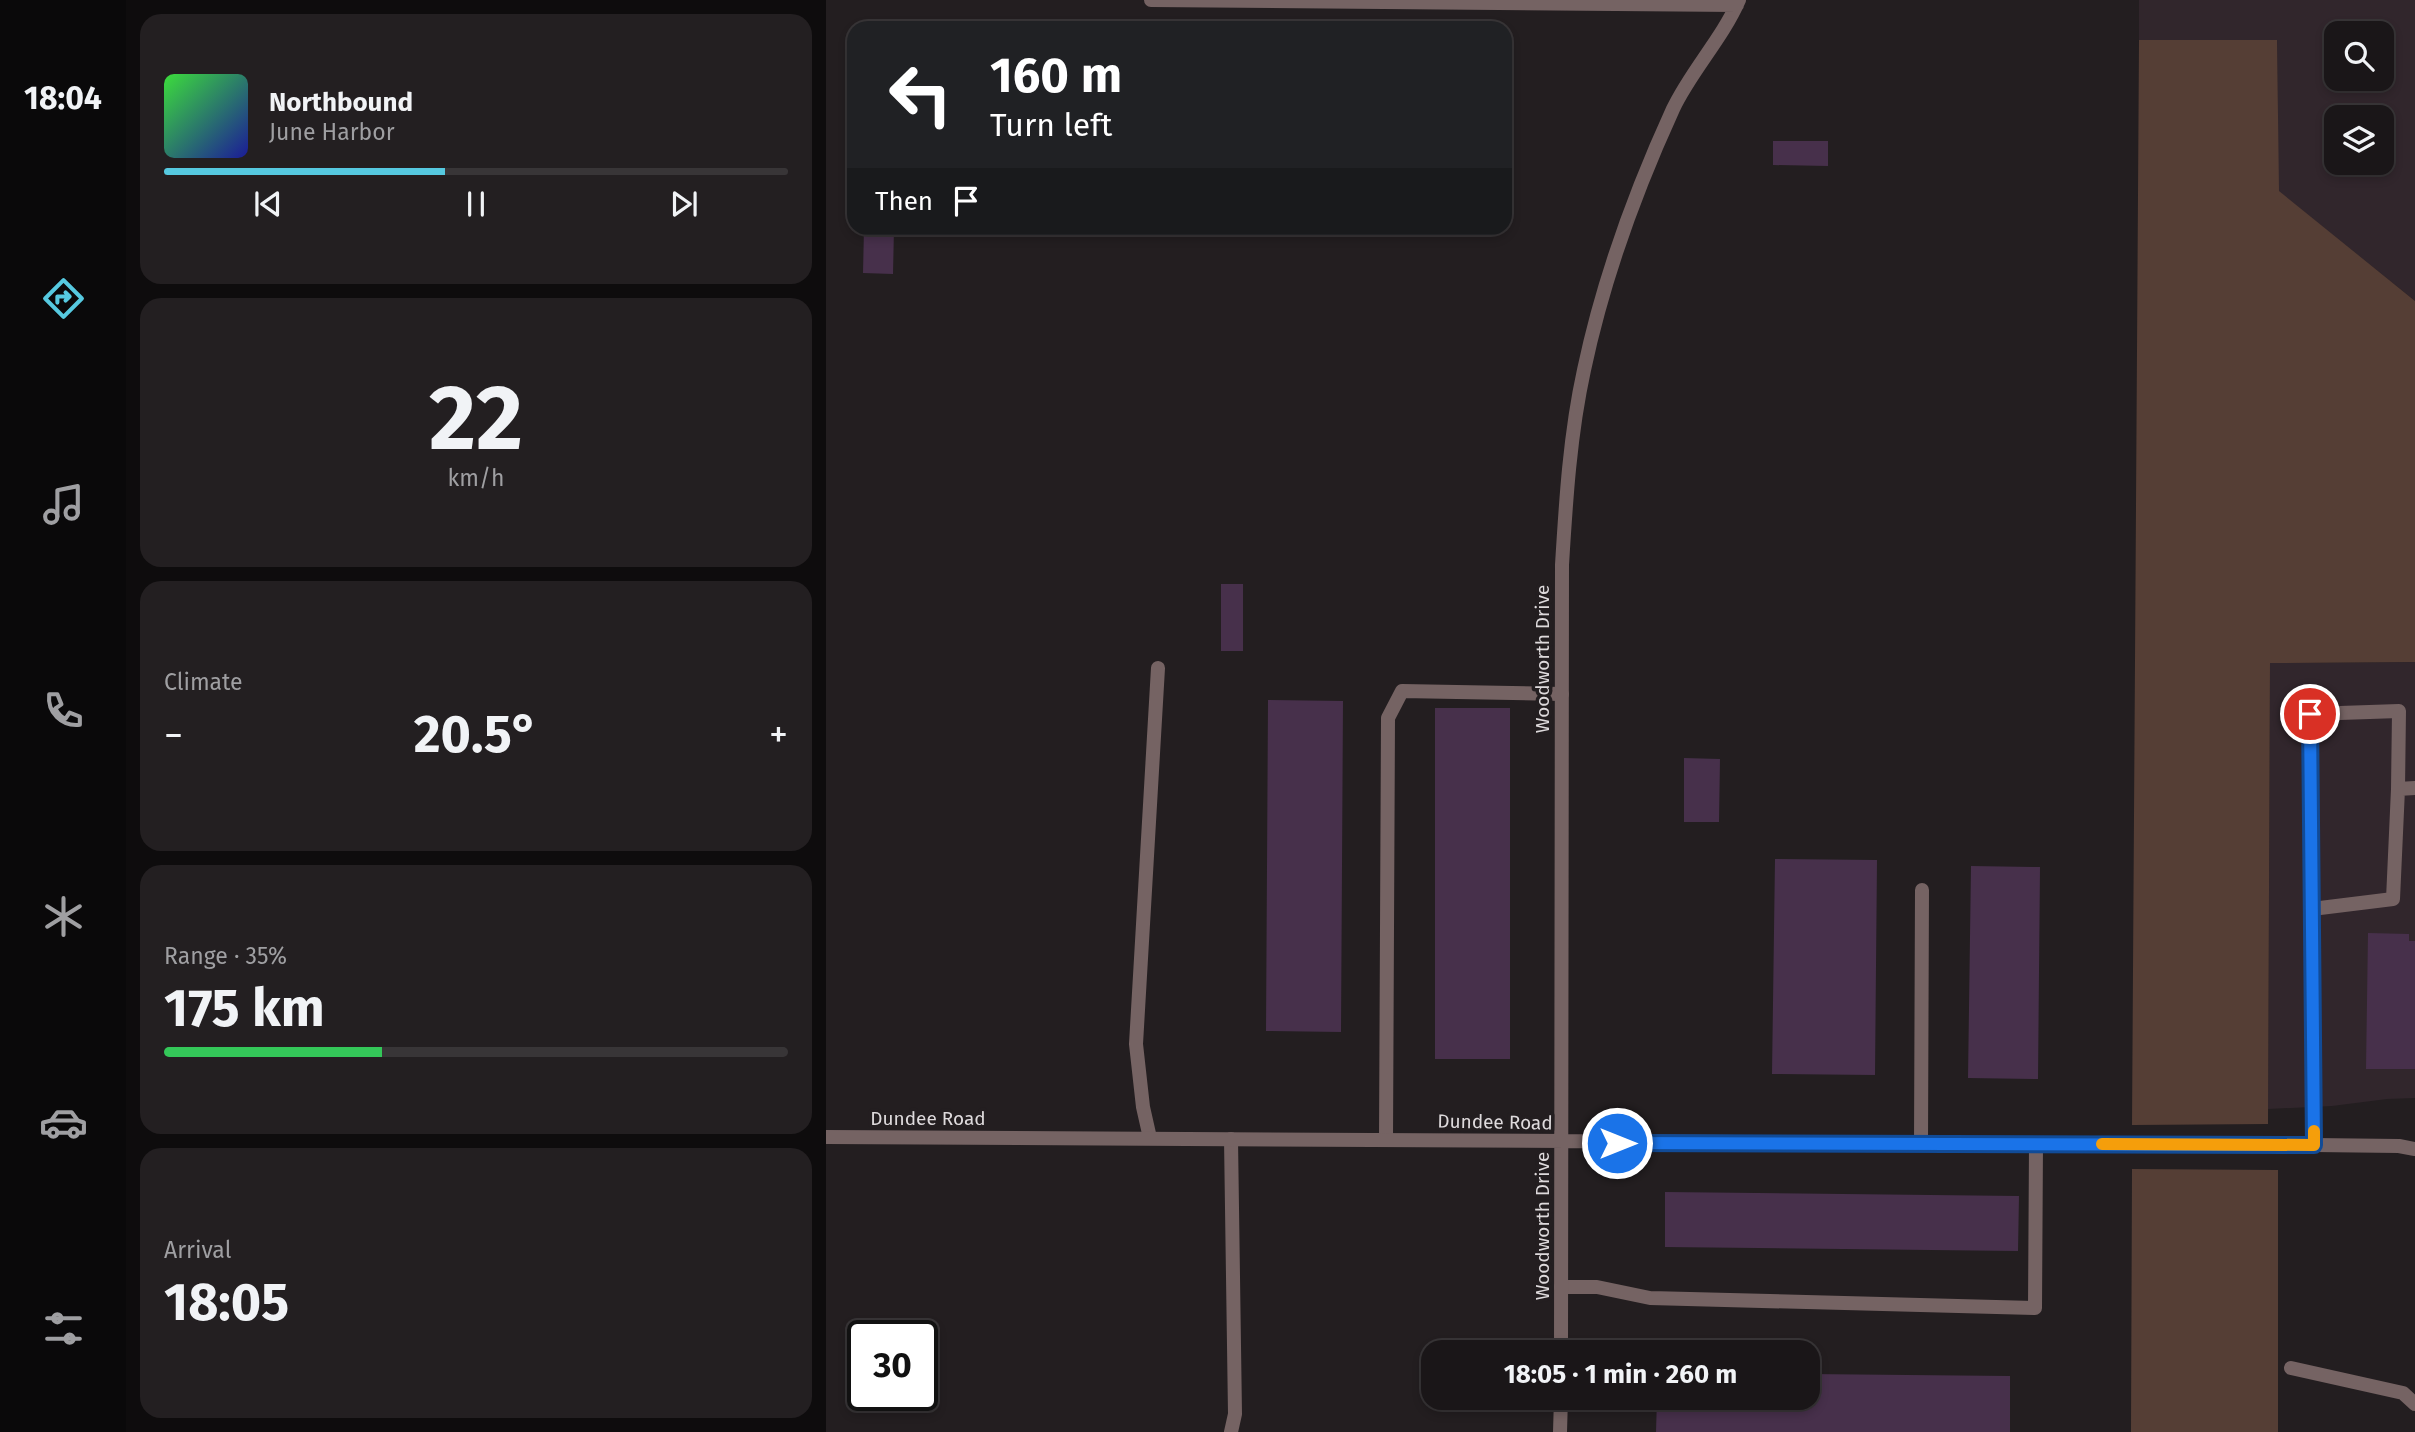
<!DOCTYPE html>
<html lang="en">
<head>
<meta charset="utf-8">
<style>
	body { margin:0; font-family:"Fira Sans",sans-serif; background:#231f21; color:#f1f3f6; height:100vh; display:flex; flex-direction:column; font-size:26px; white-space:nowrap }
	* { box-sizing:border-box; margin:0 }
	p { font-size:23px; color:#9f9fa2 }
	.icon { flex:none; width:38px; height:38px; fill:none; stroke:currentColor; stroke-width:2; stroke-linecap:round; stroke-linejoin:round }
	.map { position:relative; flex:1; overflow:hidden }
	.panel { display:flex; flex-direction:column; gap:14px; padding:14px; background:#0e0c0d; width:700px }
	.panel>* { flex:none }
	.hud { position:absolute; left:21px; top:21px; width:665px; height:214px; border-radius:21px; box-shadow:0 4px 10px #0003,0 0 0 2px #383537; background:#202124; color:#fff; overflow:hidden }
	.fabs { position:absolute; left:1498px; top:21px; display:grid; gap:14px }
	.fabs a { display:grid; place-items:center; width:70px; height:70px; border-radius:14px; background:#1a1618; box-shadow:0 4px 10px #0003,0 0 0 2px #383537; font-size:35px }
	.speed { position:absolute; left:21px; top:1320px; display:flex; gap:14px; font-size:35px; font-weight:700; text-align:center }
	.speed>* { display:grid; place-content:center; width:91px; height:91px; border-radius:50%; background:#1a1618; box-shadow:0 4px 10px #0003,0 0 0 2px #383537; line-height:1 }
	.speed .limit { border:4px solid #111; border-radius:10px; background:#fff; color:#111 }
	.pin { position:absolute; display:grid; place-items:center; width:60px; height:60px; color:#fff; margin:-30px; border:4px solid #fff; border-radius:50%; box-shadow:0 2px 7px #0007 }
	.me { position:absolute; width:77px; margin:-38px; rotate:90deg; stroke-linejoin:round; filter:drop-shadow(0 0 5px #0008) }
	.turn { display:flex; align-items:center; gap:24px; height:147px; padding:0 28px; font-size:32px }
	.turn .icon { width:91px; height:91px; stroke-width:2.5 }
	.turn b { display:block; font-size:49px; line-height:60px }
	.then { display:flex; align-items:center; height:66px; padding:0 28px; background:#0003; gap:14px; font-size:26px }
	.big { font-size:52px; font-weight:700; line-height:1.1 }
	.panel .card { flex:1; display:flex; flex-direction:column; justify-content:center; gap:10px; min-width:0; padding:0 24px; border-radius:21px; background:#231f21 }
	.panel .dial { align-items:center; gap:0 }
	.dial b { font-size:91px; line-height:1 }
	.song { display:flex; align-items:center; gap:21px }
	.cover { width:84px; height:84px; border-radius:10px; background:linear-gradient(135deg,hsl(120 70% 55%),hsl(240 70% 35%)) }
	.played { height:7px; border-radius:4px; background:linear-gradient(90deg,#56c9e0 45%,#383537 45%) }
	.keys { display:flex; justify-content:space-around; direction:ltr }
	.heat { display:flex; justify-content:space-between; align-items:center; font-size:38px; direction:ltr }
	.charge { height:10px; border-radius:5px; background:linear-gradient(90deg,#34c759 35%,#383537 0) }
	.trip { position:absolute; left:595px; top:1340px; width:399px; height:70px; border-radius:21px; background:#1a1618; box-shadow:0 4px 10px #0003,0 0 0 2px #383537; font-weight:700; line-height:70px; text-align:center }
	main { display:flex; flex:1; min-height:0 }
	.menu { display:flex; flex-direction:column; width:126px; justify-content:space-around; align-items:center; background:#0a090a; color:#9f9fa2 }
	.menu .icon { width:49px; height:49px }
	.menu .on { color:#56c9e0 }
	.menu b { font-size:32px; color:#f1f3f6 }
	.map>svg:first-child { display:block }
	.built { fill:#31262c; fill-rule:evenodd }
	.green { fill:#553e35 }
	.building { fill:#47304b }
	.lines { fill:none; stroke-linecap:round; stroke-linejoin:round }
	.lane { stroke:#756363; stroke-width:14 }
	.street { stroke:#756363; stroke-width:14 }
	.route-casing { stroke:#114b97; stroke-width:18 }
	.route { stroke:#1a73e8; stroke-width:12 }
	.slow { stroke:#f59e0b; stroke-width:12 }
	.labels { text-anchor:middle; dominant-baseline:central; stroke-width:7; stroke-linejoin:round; paint-order:stroke }
	.street-label { font-size:19px; fill:#dedadc; stroke:#231e20 }
</style>
</head>
<body>
<main>
<nav class="menu">
<b>18:04</b>
<svg class="icon on" aria-label="directions" viewBox="0 0 24 24"><path d="M12 3l9 9-9 9-9-9zM9 14v-3h6M13 9l2 2-2 2"/></svg>
<svg class="icon" aria-label="music" viewBox="0 0 24 24"><path d="M9 18V5l10-2v13"/><circle cx="6" cy="18" r="3"/><circle cx="16" cy="16" r="3"/></svg>
<svg class="icon" aria-label="phone" viewBox="0 0 24 24"><path d="M5 4h4l2 5-3 2q2 4 5 5l2-3 5 2v4C11 20 4 13 5 4z"/></svg>
<svg class="icon" aria-label="climate" viewBox="0 0 24 24"><path d="M12 3v18M4 7l16 10M4 17L20 7"/></svg>
<svg class="icon" aria-label="car" viewBox="0 0 24 24"><path d="M5 17H2v-5l4-1 3-4h7l3 4 3 1v5h-3M9 17h6M6 11h13"/><circle cx="7" cy="17" r="2"/><circle cx="17" cy="17" r="2"/></svg>
<svg class="icon" aria-label="filters" viewBox="0 0 24 24"><path d="M4 7h16M4 17h16"/><circle cx="9" cy="7" r="2"/><circle cx="15" cy="17" r="2"/></svg>
</nav>
<section class="panel">
<div class="card">
<div class="song"><i class="cover"></i><div><b>Northbound</b><p>June Harbor</p></div></div>
<div class="played"></div>
<div class="keys"><svg class="icon" aria-label="previous" viewBox="0 0 24 24"><path d="M18 5L8 12l10 7zM5 5v14"/></svg><svg class="icon" aria-label="pause" viewBox="0 0 24 24"><path d="M8 5v14M16 5v14"/></svg><svg class="icon" aria-label="next" viewBox="0 0 24 24"><path d="M6 5l10 7-10 7zM19 5v14"/></svg></div>
</div>
<div class="card dial"><b>22</b><p>km/h</p></div>
<div class="card"><p>Climate</p>
<div class="heat"><a>−</a><b class="big">20.5°</b><a>+</a></div>
</div>
<div class="card"><p>Range · 35%</p><b class="big">175 km</b><div class="charge"></div></div>
<div class="card"><p>Arrival</p><b class="big">18:05</b></div>
</section>
<div class="map">
<svg width="1589" height="1432" viewBox="0 0 1589 1432">
	<rect width="100%" height="100%" fill="#231e20"/>
	<path class="built" d="M1313,0H1589V301L1452,191L1451,40H1313ZM1510,33H1556V79H1510ZM1510,117H1556V163H1510Z
		M1589,662V1098L1561,1099L1506,1106L1442,1109L1444,663Z"/>
	<path class="green" d="M1313,40H1451L1453,191L1589,301V662L1444,663L1442,1124L1306,1125Z
		M1306,1169L1452,1170V1432H1305Z"/>
	<path class="building" d="M947,141H1002V166L947,165Z
		M38,228H68L67,274L37,273Z
		M395,584H417V651H395Z
		M442,700L517,701L515,1032L440,1031Z
		M609,708H684V1059H609Z
		M858,758L894,759L893,822H858Z
		M949,859L1051,860L1049,1075L946,1074Z
		M1145,866L1214,867L1212,1079L1142,1078Z
		M1542,933L1583,934V941H1589V1069H1540Z
		M839,1192L1193,1196L1192,1251L839,1247Z
		M982,1374L1184,1376V1432H830L831,1398H982Z"/>
	<g class="lines">
		<path class="lane" d="M1486,909L1567,899L1572,789
			M324,1138L317,1107L310,1044L332,668
			M560,1140L562,718L576,691L736,694
			M1095,1143L1096,890
			M1488,1145L1484,714L1573,711L1572,789L1589,788
			M735,1287H771L824,1298L1209,1308L1210,1144
			M405,1432L409,1414L405,1139"/>
		<path class="street" d="M325,0L911,5
			M0,1137L1488,1145L1573,1146L1589,1149
			M735,1353L736,565C740,499 744,434 758,370C777,280 809,192 847,109C865,71 896,39 913,0
			M1465,1368L1577,1393L1589,1404
			M734,1432L735,1398"/>
	</g>
	<g class="lines">
		<defs>
			<path id="route" d="M791,1143L1488,1145L1484,714"/>
		</defs>
		<use href="#route" class="route-casing"/>
		<use href="#route" class="route"/>
		<path class="slow" d="M1276,1144L1488,1145V1131"/>
	</g>
	<g class="labels">
		<g class="street-label">
			<text transform="translate(716 659) rotate(-90)">Woodworth Drive</text>
			<text x="102" y="1118">Dundee Road</text>
			<text transform="translate(669 1122) rotate(1)">Dundee Road</text>
			<text transform="translate(716 1226) rotate(-90)">Woodworth Drive</text>
		</g>
	</g>
</svg>
<div class="fabs">
<a><svg class="icon" aria-label="search" viewBox="0 0 24 24"><circle cx="10" cy="10" r="6"/><path d="M15 15l6 6"/></svg></a>
<a><svg class="icon" aria-label="layers" viewBox="0 0 24 24"><path d="M12 4l9 5-9 5-9-5zM3 14l9 5 9-5"/></svg></a>
</div>
<div class="speed"><div class="limit">30</div></div>
<div class="pin" style="left:1484px;top:714px;background:#d93025"><svg class="icon" aria-label="arrive" viewBox="0 0 24 24"><path d="M6 21V4h12l-3 4 3 4H6"/></svg></div>
<svg class="me" style="left:791px;top:1143px" viewBox="-20 -20 40 40"><circle r="17" fill="#1a73e8" stroke="#fff" stroke-width="3"/><path d="M0-11L8 9 0 5-8 9z" fill="#fff"/></svg>
<div class="trip">18:05 · 1 min · 260 m</div>
<div class="hud">
<div class="turn"><svg class="icon" aria-label="left" viewBox="0 0 24 24"><path d="M17 20v-9H6M10 6l-5 5 5 5"/></svg><div><b>160 m</b>Turn left</div></div>
<div class="then">Then<svg class="icon" aria-label="arrive" viewBox="0 0 24 24"><path d="M6 21V4h12l-3 4 3 4H6"/></svg></div>
</div>
</div>
</main>
</body>
</html>
